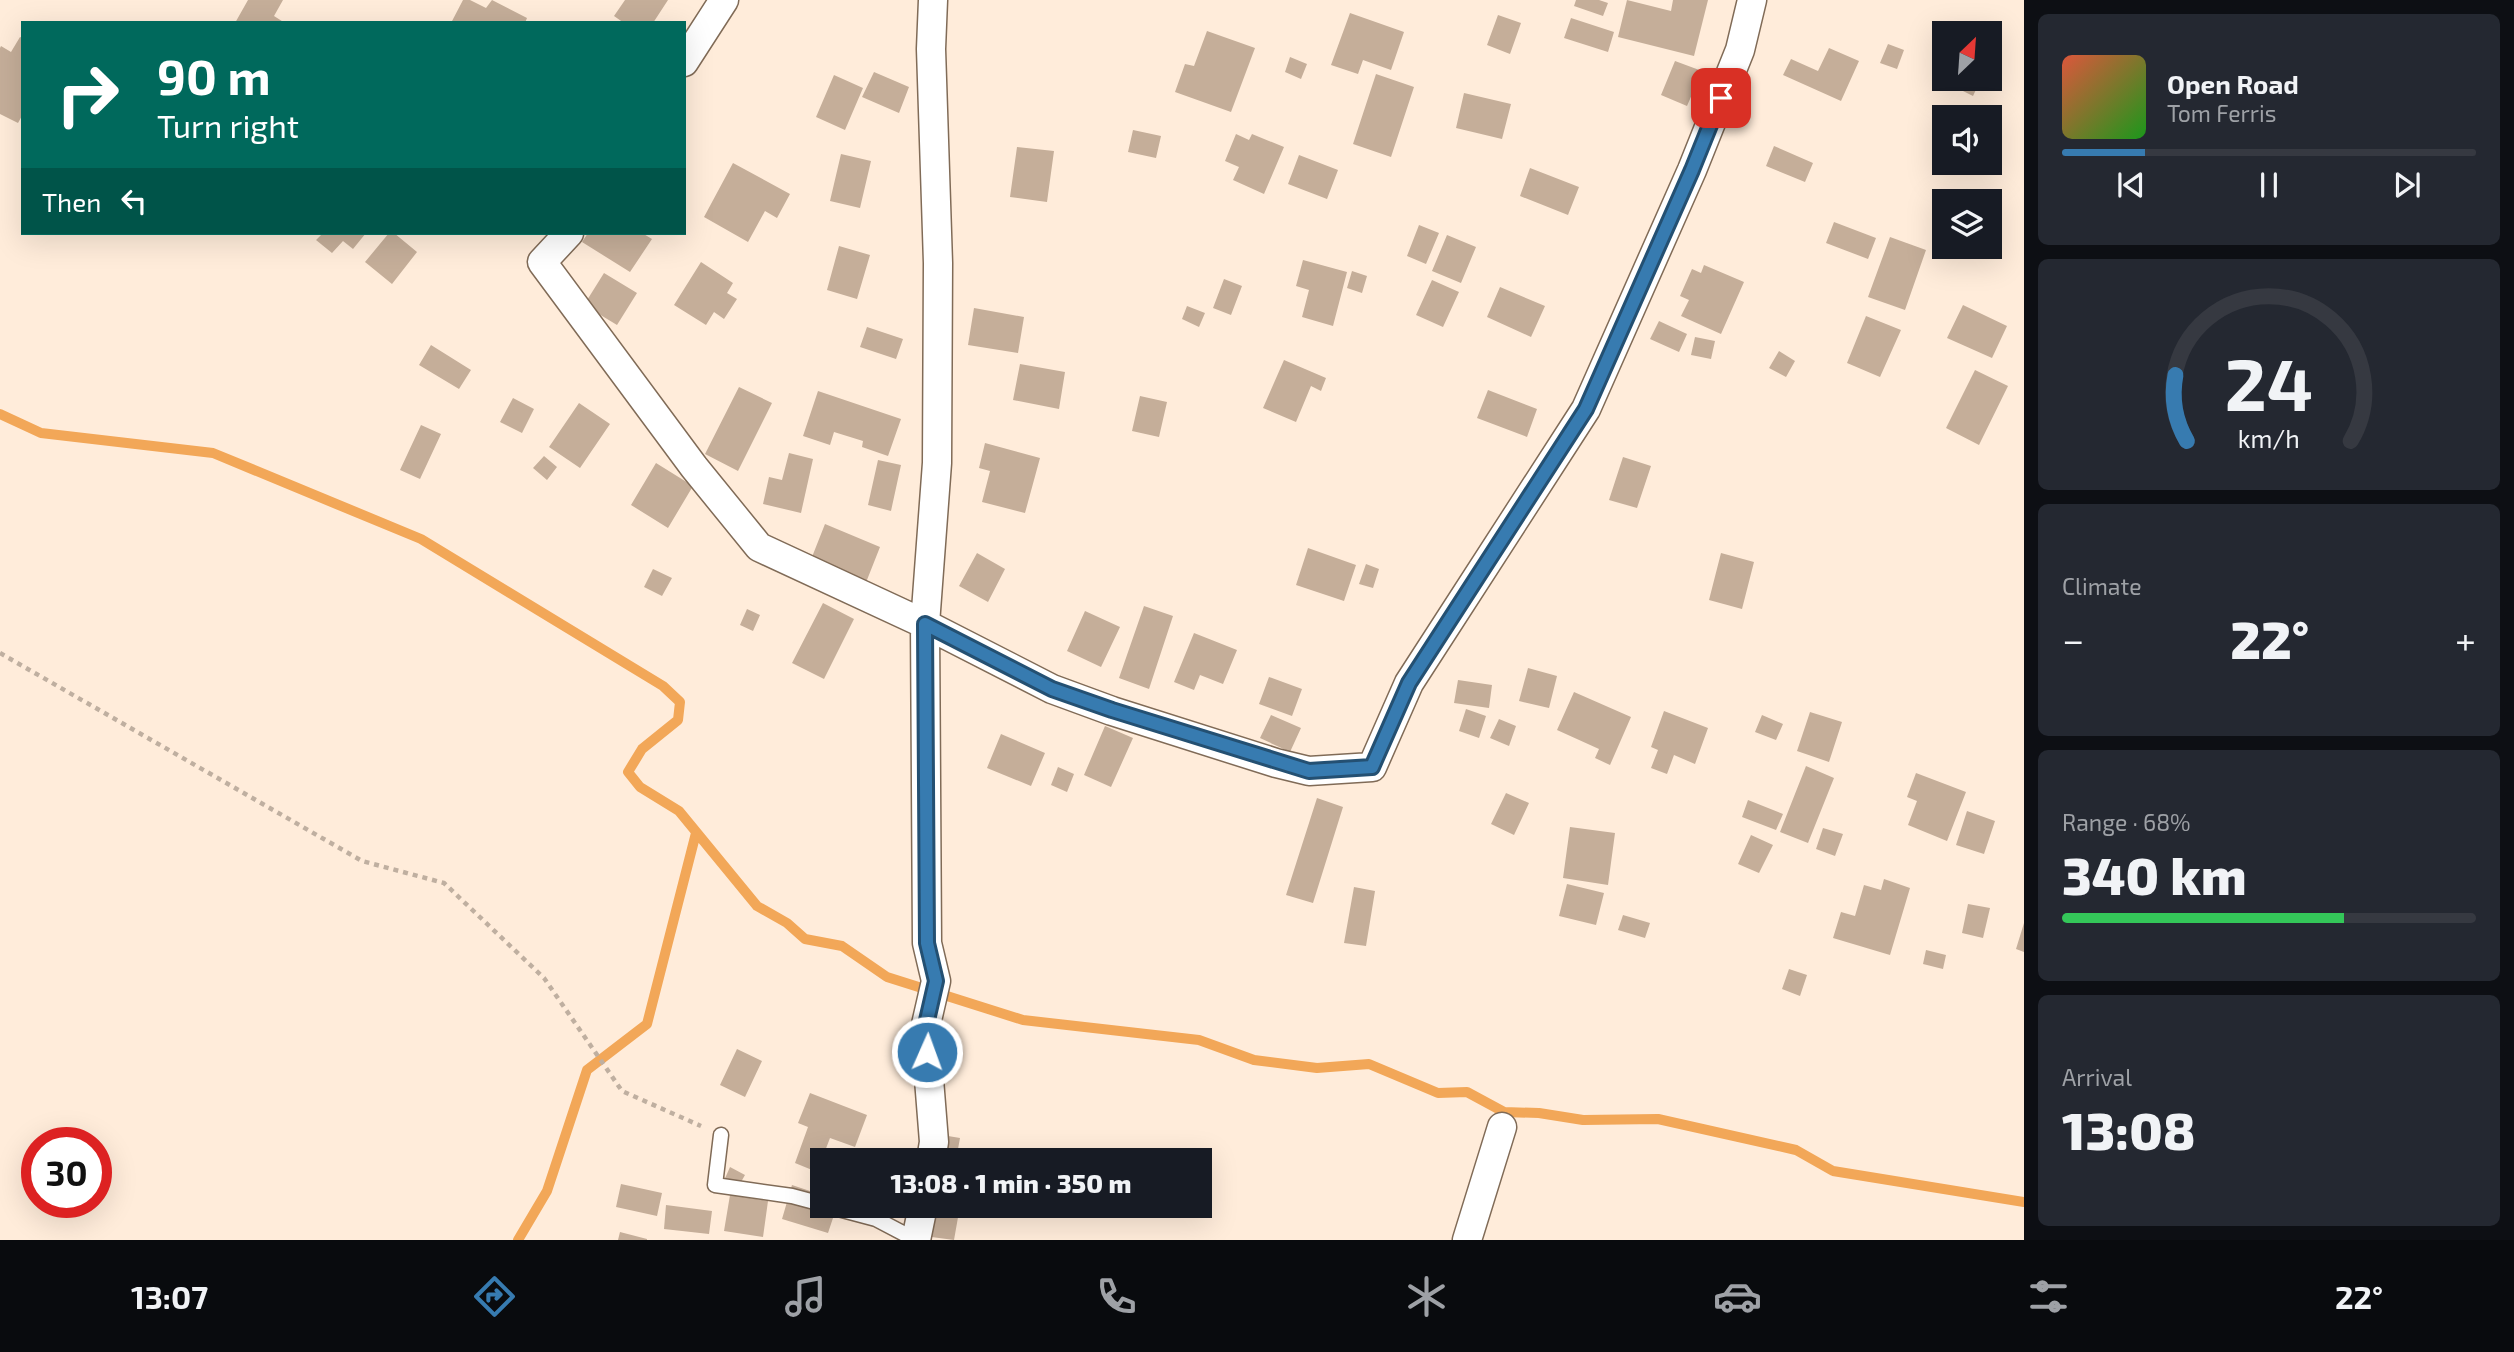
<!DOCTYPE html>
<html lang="en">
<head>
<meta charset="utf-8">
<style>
	body { margin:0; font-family:"Exo 2",sans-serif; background:#242831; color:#f1f3f6; height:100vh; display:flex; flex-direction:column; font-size:26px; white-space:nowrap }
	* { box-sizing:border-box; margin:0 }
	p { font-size:23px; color:#9ea1a6 }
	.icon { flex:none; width:38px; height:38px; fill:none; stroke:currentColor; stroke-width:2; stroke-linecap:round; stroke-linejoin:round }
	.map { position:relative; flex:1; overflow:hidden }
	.drawer { display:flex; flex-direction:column; gap:14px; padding:14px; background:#0d0f14; width:490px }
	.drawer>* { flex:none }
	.hud { position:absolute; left:21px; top:21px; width:665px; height:214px; border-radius:0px; box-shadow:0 7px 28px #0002; background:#00695c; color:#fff; overflow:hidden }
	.needle { width:46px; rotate:25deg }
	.tools { position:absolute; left:1932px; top:21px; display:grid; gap:14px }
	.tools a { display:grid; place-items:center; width:70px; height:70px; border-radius:0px; background:#171b24; box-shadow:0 7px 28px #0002; font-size:35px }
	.speed { position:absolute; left:21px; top:1127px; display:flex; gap:14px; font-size:35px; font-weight:700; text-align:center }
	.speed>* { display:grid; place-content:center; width:91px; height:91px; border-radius:50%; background:#171b24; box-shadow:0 7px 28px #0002; line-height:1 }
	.speed .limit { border:10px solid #d22; background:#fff; color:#111 }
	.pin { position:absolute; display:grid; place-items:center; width:60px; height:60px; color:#fff; margin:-30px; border-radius:14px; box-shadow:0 4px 10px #0006 }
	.me { position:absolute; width:77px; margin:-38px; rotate:2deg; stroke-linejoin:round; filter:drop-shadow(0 0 5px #0008) }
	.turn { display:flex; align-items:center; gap:24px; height:147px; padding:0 21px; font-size:32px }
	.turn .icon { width:91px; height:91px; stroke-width:2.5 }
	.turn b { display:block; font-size:49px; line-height:60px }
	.then { display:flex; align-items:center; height:66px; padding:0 21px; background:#0003; gap:14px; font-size:26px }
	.big { font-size:52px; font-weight:800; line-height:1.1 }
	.drawer .widget { flex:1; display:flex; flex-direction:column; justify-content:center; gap:10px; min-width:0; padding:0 24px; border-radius:10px; background:#242831 }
	.drawer .dial { align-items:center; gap:0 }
	.dial svg { height:182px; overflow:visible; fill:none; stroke:#363941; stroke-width:7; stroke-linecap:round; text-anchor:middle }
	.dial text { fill:#f1f3f6; stroke:none }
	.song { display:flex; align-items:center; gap:21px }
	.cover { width:84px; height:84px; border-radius:10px; background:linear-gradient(135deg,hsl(10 70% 55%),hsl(120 70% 35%)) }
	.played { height:7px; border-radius:4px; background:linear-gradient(90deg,#377bb0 20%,#363941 20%) }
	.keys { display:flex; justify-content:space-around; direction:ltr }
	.heat { display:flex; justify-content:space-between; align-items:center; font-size:38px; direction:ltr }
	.charge { height:10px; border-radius:5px; background:linear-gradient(90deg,#34c759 68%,#363941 0) }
	.trip { position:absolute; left:810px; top:1148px; width:402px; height:70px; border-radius:0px; background:#171b24; box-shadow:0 7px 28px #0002; font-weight:800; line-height:70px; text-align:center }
	.dock { display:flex; height:112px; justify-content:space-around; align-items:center; background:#090b0e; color:#9ea1a6 }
	.dock .icon { width:49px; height:49px }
	.dock .on { color:#377bb0 }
	.dock b { font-size:32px; color:#f1f3f6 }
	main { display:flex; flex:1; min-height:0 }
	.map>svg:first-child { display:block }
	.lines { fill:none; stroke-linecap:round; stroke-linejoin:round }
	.stream { stroke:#f2a758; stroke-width:10 }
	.building { fill:#c5ae99 }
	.lane-casing { stroke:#806b57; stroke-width:17 }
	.street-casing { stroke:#806b57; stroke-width:31 }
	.path { stroke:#bfafa0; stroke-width:4.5; stroke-dasharray:5 5; stroke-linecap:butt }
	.lane { stroke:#fff; stroke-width:14 }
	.street { stroke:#fff; stroke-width:28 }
	.route-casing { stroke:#245072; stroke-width:18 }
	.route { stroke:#377bb0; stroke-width:12 }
</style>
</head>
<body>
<main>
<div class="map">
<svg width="2024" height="1240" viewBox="0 0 2024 1240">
	<rect width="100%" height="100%" fill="#ffecda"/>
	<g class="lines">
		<path class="stream" d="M0,414L41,433L213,453L421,539L663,686L680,702L678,720L642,749L628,772L640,787L679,811L757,906L787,923L805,939L842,946L887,977L1023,1020L1199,1040L1254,1060L1317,1068L1369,1064L1438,1093L1467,1092L1504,1112L1539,1113L1583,1120L1658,1119L1796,1150L1833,1171L2024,1202
			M518,1240L547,1191L587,1070L647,1024L696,833"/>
	</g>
	<path class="building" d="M248,0H283L274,16L285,23H235Z
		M463,0H470L486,8L492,0L527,18L525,23H451Z
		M625,0H668L653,23H624L614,16Z
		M1576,0H1599L1608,3L1603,16L1574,6Z
		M1627,0L1671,11L1673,0H1708L1694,56L1618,37Z
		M1350,13L1404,32L1391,70L1363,60L1358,74L1331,65Z
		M1498,15L1521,23L1510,54L1487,45Z
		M1571,18L1614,32L1608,52L1564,38Z
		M1207,31L1255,48L1231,112L1175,92L1185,64L1194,66Z
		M20,37L23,38V114L18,123L0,114V48L1,46L11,52Z
		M1888,44L1904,50L1897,69L1880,63Z
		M1829,48L1859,61L1841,101L1783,75L1791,59L1818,71Z
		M1290,57L1307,64L1301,79L1285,72Z
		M1675,61L1702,71L1687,106L1661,95Z
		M874,72L909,87L899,113L862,97Z
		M1376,74L1414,87L1391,157L1353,144Z
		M834,75L863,88L845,130L816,117Z
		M1947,79H1981L1973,96L1945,82Z
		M1464,93L1511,104L1502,139L1456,128Z
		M1133,130L1161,136L1156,158L1128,152Z
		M1236,134L1249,140L1252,134L1284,147L1264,194L1233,180L1239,167L1225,161Z
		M1774,146L1813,163L1805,182L1766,166Z
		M1017,147L1054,151L1047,202L1010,197Z
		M841,154L871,161L860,208L830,201Z
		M1299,155L1338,170L1327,199L1288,184Z
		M733,163L790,194L777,218L765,211L748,242L704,217Z
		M1530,168L1579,187L1568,215L1520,196Z
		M1834,222L1876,238L1868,259L1826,243Z
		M1419,225L1439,233L1426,264L1407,256Z
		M323,233H366L353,249L343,241L332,253L316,240Z
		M389,233H394L417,252L392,284L365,262Z
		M588,233H642L652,239L630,272L582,242Z
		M1447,235L1476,247L1461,283L1432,271Z
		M1890,237L1926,250L1905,310L1868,297Z
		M839,246L870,255L857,299L827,290Z
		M1303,260L1347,272L1333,326L1302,317L1309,290L1296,286Z
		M701,262L733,283L727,293L737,299L724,319L714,312L706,325L674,305Z
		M1704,265L1744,282L1721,334L1681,316L1689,300L1680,296L1692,269L1701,273Z
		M1352,271L1367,276L1362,293L1347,288Z
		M604,273L637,293L617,325L584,305Z
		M1224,279L1242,286L1231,315L1213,308Z
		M1432,280L1459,292L1443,327L1416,315Z
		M1500,287L1545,306L1531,337L1487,317Z
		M1963,305L2007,326L1992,358L1947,338Z
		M1187,306L1205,313L1199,327L1182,319Z
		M974,308L1024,317L1018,353L968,345Z
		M1866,316L1901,330L1880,377L1847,363Z
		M1659,321L1687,334L1679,352L1650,339Z
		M867,327L903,339L896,359L860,347Z
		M1695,337L1715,341L1711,359L1691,355Z
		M431,345L471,370L459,389L419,365Z
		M1779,351L1795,361L1786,377L1769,368Z
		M1284,360L1326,378L1321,391L1311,386L1296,422L1263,408Z
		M1020,364L1065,372L1059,409L1013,400Z
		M1975,370L2008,386L1979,445L1946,428Z
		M739,387L772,403L738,471L705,454Z
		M1488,390L1537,409L1527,437L1477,418Z
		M818,391L901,419L888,456L862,447L863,441L834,432L830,445L803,436Z
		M1140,396L1167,402L1159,437L1132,431Z
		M513,398L534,409L522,433L500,422Z
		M579,403L610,424L580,468L549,447Z
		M421,425L441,434L420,479L400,470Z
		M985,443L1040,458L1025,513L982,502L990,471L979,468Z
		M789,453L813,459L801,513L763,504L769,477L782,480Z
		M544,456L557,467L547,480L533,468Z
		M1623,457L1651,466L1637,508L1609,500Z
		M878,460L901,465L891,511L868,505Z
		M656,463L693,486L668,528L631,505Z
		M825,524L880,547L865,585L810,562Z
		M1308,548L1356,565L1344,601L1296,585Z
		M977,553L1005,569L988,602L959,586Z
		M1721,553L1754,562L1742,609L1709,600Z
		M1366,564L1379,569L1373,588L1359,584Z
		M653,569L672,578L662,596L644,587Z
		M823,603L854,619L824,679L792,663Z
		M1144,606L1173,616L1149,689L1119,678Z
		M747,609L760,615L753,631L740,625Z
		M1085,611L1120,627L1101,667L1067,651Z
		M1194,633L1237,650L1223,684L1200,675L1194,690L1174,682Z
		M1528,668L1557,676L1549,708L1519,701Z
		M1269,677L1302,689L1292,716L1259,704Z
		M1458,680L1492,685L1489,708L1454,703Z
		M1574,692L1631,717L1610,765L1595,758L1599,749L1557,730Z
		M1466,709L1486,716L1479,738L1459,731Z
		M1664,711L1708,728L1695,764L1674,755L1667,774L1651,768L1658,750L1651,747Z
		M1810,712L1842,722L1829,762L1797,751Z
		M1271,715L1301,728L1290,752L1260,738Z
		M1762,715L1783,724L1776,740L1755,732Z
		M1499,719L1516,726L1509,746L1490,738Z
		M1105,726L1133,738L1111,787L1084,775Z
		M1001,734L1045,753L1031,786L987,768Z
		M1806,766L1834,778L1808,843L1780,832Z
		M1058,767L1074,774L1067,792L1051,785Z
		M1916,773L1966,792L1947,841L1908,825L1917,801L1907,797Z
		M1506,793L1529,803L1514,835L1491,824Z
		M1317,798L1343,807L1313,903L1286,895Z
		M1748,800L1783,814L1776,830L1742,817Z
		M1967,811L1995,821L1984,854L1956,845Z
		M1570,827L1615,833L1608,885L1563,878Z
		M1823,828L1843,834L1835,856L1816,849Z
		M1751,835L1773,845L1759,873L1738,864Z
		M1884,879L1910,888L1890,955L1833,938L1841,912L1855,916L1864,885L1881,890Z
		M1567,884L1604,893L1596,925L1559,916Z
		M1354,887L1375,891L1366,946L1344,943Z
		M1968,904L1990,908L1983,938L1962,933Z
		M1623,915L1650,923L1645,938L1618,930Z
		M2024,923V952L2016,949Z
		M1926,950L1946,955L1943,969L1923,964Z
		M1789,969L1807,975L1800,996L1782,989Z
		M737,1049L762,1061L745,1097L720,1085Z
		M810,1093L867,1115L855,1147L830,1138L817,1172L795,1163L808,1127L798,1123Z
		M930,1133L960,1138L956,1160L926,1156Z
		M730,1167L745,1175L737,1189L723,1183Z
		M621,1184L662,1193L657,1216L616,1207Z
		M792,1185L822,1195V1206H837L828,1233L782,1219Z
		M730,1195L768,1201L763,1237L724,1231Z
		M666,1205L712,1211L709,1234L664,1229Z
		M930,1206H960L954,1240L924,1236Z
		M620,1232L647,1239V1240H618Z"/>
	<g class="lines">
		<defs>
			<path id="lane" d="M721,1135L715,1185L792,1196L822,1204
				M827,1206L876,1219L916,1240"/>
			<path id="street" d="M684,62L724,0
				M569,233L542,262L694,467L759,547L925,624L1052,689L1112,711L1276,763L1309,771L1372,767L1409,683L1586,409L1692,170L1740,50L1752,0
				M931,1160L934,1142L925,1029L936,981L927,943L925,624L937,463L938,263L931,49L933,0
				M916,1240L923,1206
				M1467,1240L1502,1127"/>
		</defs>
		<use href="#lane" class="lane-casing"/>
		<use href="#street" class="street-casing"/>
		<path class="path" d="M0,653L362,861L444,883L544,978L622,1091L701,1126"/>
		<use href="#lane" class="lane"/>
		<use href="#street" class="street"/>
	</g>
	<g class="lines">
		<defs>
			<path id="route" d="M927,1052L925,1029L936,981L927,943L925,624L1052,689L1112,710L1309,771L1372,767L1409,683L1586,409L1692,170L1721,98"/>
		</defs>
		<use href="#route" class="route-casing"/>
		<use href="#route" class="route"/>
	</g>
</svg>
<div class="tools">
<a><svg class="needle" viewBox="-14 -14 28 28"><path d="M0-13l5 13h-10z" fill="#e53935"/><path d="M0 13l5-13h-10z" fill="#9ea1a6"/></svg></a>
<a><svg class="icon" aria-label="sound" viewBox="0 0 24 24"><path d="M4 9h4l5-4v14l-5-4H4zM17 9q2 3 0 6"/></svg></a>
<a><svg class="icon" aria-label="layers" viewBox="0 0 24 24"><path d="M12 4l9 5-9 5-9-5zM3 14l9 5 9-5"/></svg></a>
</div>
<div class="speed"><div class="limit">30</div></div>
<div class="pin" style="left:1721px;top:98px;background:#d93025"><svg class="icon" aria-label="arrive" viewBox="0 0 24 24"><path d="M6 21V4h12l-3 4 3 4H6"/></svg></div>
<svg class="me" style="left:927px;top:1052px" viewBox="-20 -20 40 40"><circle r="17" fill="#377bb0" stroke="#fff" stroke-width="3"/><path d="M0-11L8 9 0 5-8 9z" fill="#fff"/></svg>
<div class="trip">13:08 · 1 min · 350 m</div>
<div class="hud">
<div class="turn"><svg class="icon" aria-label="right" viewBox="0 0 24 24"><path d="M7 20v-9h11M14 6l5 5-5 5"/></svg><div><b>90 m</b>Turn right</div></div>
<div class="then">Then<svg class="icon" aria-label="left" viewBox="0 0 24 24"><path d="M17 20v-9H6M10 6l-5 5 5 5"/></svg></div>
</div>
</div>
<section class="drawer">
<div class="widget">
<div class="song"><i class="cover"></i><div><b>Open Road</b><p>Tom Ferris</p></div></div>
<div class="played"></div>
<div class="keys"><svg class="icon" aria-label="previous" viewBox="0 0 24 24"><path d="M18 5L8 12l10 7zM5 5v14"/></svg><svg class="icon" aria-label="pause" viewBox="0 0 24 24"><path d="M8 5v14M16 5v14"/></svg><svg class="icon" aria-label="next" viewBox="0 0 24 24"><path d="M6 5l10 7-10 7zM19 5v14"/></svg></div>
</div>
<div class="widget dial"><svg viewBox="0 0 100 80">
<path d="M14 69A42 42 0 1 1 86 69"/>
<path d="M14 69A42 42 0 0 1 9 40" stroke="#377bb0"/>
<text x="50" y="56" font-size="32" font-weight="700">24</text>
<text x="50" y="72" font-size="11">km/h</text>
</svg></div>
<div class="widget"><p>Climate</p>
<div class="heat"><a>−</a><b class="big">22°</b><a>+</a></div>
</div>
<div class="widget"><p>Range · 68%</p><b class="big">340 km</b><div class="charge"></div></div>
<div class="widget"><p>Arrival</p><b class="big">13:08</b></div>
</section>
</main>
<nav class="dock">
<b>13:07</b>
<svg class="icon on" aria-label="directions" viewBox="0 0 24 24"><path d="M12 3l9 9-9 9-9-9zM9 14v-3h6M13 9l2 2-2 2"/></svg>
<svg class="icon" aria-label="music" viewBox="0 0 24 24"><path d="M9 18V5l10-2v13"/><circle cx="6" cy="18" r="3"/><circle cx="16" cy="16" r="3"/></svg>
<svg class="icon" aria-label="phone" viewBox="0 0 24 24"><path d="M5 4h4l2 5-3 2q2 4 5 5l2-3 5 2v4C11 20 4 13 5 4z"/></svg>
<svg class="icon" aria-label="climate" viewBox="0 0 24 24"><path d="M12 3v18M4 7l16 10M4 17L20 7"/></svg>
<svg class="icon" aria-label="car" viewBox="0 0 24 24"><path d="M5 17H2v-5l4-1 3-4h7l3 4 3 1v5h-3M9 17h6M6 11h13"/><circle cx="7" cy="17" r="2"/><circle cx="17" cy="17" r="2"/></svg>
<svg class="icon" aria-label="filters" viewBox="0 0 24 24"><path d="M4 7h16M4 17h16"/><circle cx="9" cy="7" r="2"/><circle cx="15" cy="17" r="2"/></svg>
<b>22°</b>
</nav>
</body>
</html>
